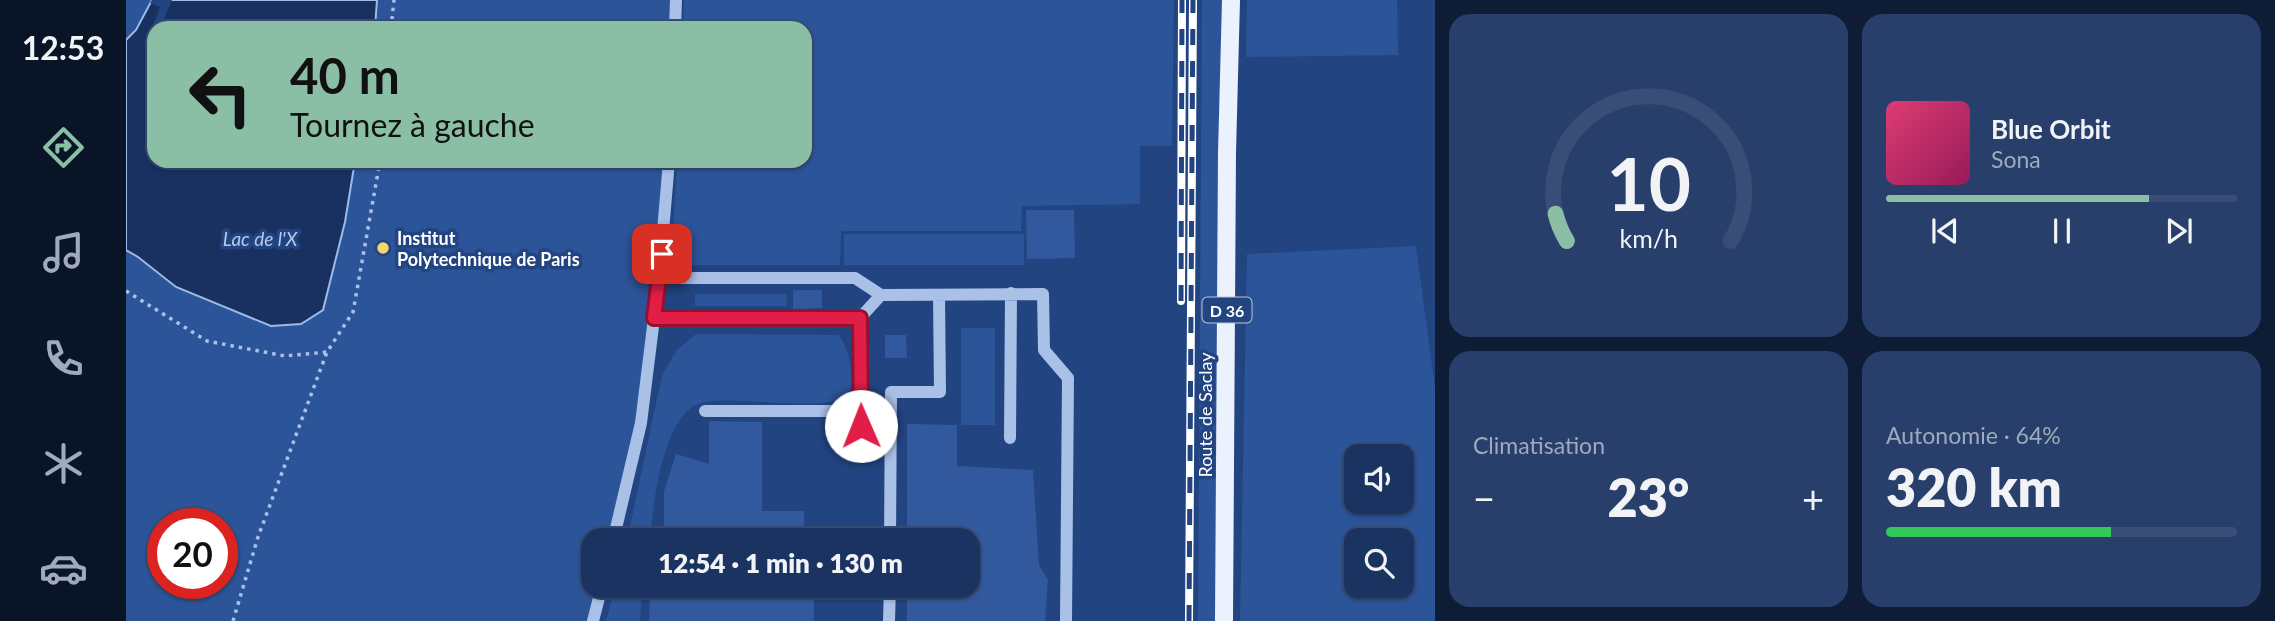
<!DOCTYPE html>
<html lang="fr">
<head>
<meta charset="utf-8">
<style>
	body { margin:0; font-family:Lato,sans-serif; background:#273f6a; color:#f1f3f6; height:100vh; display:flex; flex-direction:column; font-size:26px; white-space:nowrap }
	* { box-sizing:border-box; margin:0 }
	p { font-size:23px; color:#9faabd }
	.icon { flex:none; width:38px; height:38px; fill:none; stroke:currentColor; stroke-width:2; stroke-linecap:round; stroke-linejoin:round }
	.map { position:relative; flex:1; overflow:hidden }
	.side { display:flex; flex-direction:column; gap:14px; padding:14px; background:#0e1c35; width:840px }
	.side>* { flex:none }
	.banner { position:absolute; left:21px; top:21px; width:665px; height:147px; border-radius:21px; box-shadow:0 2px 5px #0004,0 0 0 2px #384e76; background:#8abfa5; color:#111; overflow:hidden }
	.controls { position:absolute; left:1218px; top:444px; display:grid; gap:14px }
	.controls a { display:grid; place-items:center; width:70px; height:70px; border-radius:14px; background:#1a3361; box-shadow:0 2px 5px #0004,0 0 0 2px #384e76; font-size:35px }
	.speed { position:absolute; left:21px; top:508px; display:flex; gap:14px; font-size:35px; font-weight:700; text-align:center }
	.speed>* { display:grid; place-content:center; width:91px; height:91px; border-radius:50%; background:#1a3361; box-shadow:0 2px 5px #0004,0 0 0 2px #384e76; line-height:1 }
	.speed .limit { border:10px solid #d22; background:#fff; color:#111 }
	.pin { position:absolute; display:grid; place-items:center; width:60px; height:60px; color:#fff; margin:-30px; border-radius:14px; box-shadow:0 4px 10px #0006 }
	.me { position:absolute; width:77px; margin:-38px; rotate:359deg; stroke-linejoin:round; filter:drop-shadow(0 0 5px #0008) }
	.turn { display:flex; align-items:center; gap:24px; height:147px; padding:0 28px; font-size:32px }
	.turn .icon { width:91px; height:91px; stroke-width:2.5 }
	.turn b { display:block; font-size:49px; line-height:60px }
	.big { font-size:52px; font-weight:800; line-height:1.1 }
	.side .tile { flex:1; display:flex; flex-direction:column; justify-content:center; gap:10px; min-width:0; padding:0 24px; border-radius:21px; background:#273f6a }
	.side .dial { align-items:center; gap:0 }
	.dial svg { height:182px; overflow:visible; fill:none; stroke:#384e76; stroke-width:7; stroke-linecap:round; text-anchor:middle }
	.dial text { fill:#f1f3f6; stroke:none }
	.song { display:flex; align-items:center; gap:21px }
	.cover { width:84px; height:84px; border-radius:10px; background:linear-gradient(135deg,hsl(340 70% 55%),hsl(330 70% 35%)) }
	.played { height:7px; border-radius:4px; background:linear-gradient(90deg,#8abfa5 75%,#384e76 75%) }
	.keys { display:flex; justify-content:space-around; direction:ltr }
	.heat { display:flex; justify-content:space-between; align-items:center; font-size:38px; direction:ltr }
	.charge { height:10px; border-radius:5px; background:linear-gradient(90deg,#34c759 64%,#384e76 0) }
	.side .tiles { flex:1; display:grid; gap:14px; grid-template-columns:repeat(2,1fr) }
	.trip { position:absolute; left:455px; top:528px; width:399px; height:70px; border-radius:21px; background:#1a3361; box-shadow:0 2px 5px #0004,0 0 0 2px #384e76; font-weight:800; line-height:70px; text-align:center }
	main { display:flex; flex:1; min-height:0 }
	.tab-bar { display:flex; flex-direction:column; width:126px; justify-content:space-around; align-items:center; background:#0a1427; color:#9faabd }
	.tab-bar .icon { width:49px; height:49px }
	.tab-bar .active { color:#8abfa5 }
	.tab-bar b { font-size:32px; color:#f1f3f6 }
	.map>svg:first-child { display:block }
	.green { fill:#2c5499; fill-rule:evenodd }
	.water { fill:#183161; stroke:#9dbae8; stroke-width:2 }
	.pier { fill:#224481 }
	.building { fill:#32599e }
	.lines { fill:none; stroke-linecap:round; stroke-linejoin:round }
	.path { stroke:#a9c0e7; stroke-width:3.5; stroke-dasharray:3.5 5; stroke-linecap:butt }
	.minor { stroke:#a9c0e7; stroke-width:12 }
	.major { stroke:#ebf1fd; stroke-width:18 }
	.rail-casing { stroke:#fff; stroke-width:8 }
	.rail { stroke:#224481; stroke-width:5; stroke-dasharray:16; stroke-linecap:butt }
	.route-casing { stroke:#92132f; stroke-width:18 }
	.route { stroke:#e11d48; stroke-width:12 }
	.poi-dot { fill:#f3d76b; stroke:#224481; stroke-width:2.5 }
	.labels { text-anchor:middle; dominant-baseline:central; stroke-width:7; stroke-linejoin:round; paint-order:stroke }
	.shield { fill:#224481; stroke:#bdc7d9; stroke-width:2 }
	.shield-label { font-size:16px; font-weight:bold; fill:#fff }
	.poi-label { font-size:18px; font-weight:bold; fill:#fff; stroke:#224481; text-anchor:start }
	.street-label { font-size:18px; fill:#fff; stroke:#224481 }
	.water-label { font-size:19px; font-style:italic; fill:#b4caef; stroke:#224481 }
</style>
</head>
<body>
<main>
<nav class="tab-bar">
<b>12:53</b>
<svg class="icon active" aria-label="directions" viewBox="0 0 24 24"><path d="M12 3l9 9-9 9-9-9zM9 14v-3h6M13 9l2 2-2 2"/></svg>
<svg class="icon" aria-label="music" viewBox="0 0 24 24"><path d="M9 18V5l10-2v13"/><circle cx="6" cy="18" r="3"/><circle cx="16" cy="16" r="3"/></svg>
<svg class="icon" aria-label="phone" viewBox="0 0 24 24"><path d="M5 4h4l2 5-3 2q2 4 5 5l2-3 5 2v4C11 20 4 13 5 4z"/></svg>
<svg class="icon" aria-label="climate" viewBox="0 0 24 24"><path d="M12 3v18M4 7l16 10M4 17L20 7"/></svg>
<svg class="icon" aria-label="car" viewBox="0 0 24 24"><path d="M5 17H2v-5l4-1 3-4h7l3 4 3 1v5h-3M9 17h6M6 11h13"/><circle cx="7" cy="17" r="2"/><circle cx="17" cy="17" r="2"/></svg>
</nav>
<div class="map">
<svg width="1309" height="621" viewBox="0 0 1309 621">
	<rect width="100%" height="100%" fill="#224481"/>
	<path class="green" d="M0,0H26L10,30L0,40Z
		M251,0H546L545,28H249Z
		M558,0H1048L1046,146H1014V204L896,206L895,231H715L714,265H545L551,161H679V28H557Z
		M1076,0H1098L1090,621H1072Z
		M1121,0H1271L1272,55L1120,57Z
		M229,161H538L515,423L484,541H467V586H471L462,621H0V250L12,257L197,310L219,222ZM37,523H96V583H37Z
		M718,234H898V265H718Z
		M1290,246L1309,388V621H1114L1121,254ZM1230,457H1276V502H1230ZM1230,541H1276V586H1230Z
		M569,294H660L661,306H569Z
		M835,328H869V425H835Z
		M570,334L713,335C725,354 727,372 724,395C704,405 683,404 661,403C635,403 605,398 579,402C536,408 528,507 523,541H501L536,375L551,350Z
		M489,586H517L514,621H480Z"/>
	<path class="water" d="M26,0H251L249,28H28V161H229L219,222L197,310L175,324L145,326L50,287L12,257L0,250V40L10,30Z"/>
	<path class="pier" d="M26,0H46L34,28H28L26,46L20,44L34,7L24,3Z"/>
	<path class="building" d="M900,210H948L949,258L901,259Z
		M667,290H696V308L667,309Z
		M759,335H780L781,358H759Z
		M583,421L636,422V511H678V541H538V491L550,454L583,464Z
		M781,424L831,425V466L907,470L913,565L922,580L919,621H781V586H842V541H781Z
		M524,586H688V621H523Z"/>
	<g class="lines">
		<path class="path" d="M265,28L268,0
			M0,291L81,341L159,356L201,352
			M107,621L132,537L201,352L227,312L254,161"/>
		<path class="minor" d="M549,28L550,0
			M533,278H729L755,295
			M528,318H734L755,295L917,294L918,350L942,378L940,621
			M734,318L735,442
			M579,411H734
			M884,438L885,293
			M487,541L515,423L533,278L543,161
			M764,541L765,392H814L813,295
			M467,621L476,586
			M763,621L764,586"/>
		<path class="major" d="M1098,621L1101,153L1105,0"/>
		<defs>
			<path id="rail" d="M1055,301L1056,0
				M1063,621L1067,0"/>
		</defs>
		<use href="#rail" class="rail-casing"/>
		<use href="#rail" class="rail"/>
	</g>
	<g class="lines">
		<defs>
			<path id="route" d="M536,254L528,318H734L735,426"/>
		</defs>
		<use href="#route" class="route-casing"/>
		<use href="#route" class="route"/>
	</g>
	<circle class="poi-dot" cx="257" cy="248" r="7"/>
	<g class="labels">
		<rect class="shield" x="1076.5" y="297.5" width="49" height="25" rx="5"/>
		<g class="shield-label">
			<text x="1101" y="310">D 36</text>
		</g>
		<g class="poi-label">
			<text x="271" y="238">Institut<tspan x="271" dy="21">Polytechnique de Paris</tspan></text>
		</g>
		<g class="street-label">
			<text transform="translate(1079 415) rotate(-90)">Route de Saclay</text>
		</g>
		<g class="water-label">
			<text x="134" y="238">Lac de l'X</text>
		</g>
	</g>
</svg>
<div class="controls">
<a><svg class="icon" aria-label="sound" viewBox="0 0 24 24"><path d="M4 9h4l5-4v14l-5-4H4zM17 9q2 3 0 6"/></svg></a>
<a><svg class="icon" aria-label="search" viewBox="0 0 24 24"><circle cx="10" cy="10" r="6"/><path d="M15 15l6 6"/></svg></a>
</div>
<div class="speed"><div class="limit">20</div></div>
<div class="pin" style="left:536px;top:254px;background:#d93025"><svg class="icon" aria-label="arrive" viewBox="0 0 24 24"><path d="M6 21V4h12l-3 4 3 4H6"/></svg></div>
<svg class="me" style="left:735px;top:426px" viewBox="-20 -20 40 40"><circle r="19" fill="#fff"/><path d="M0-13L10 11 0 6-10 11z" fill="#e11d48"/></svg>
<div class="trip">12:54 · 1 min · 130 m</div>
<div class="banner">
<div class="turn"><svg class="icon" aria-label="left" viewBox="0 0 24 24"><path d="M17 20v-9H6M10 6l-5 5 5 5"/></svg><div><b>40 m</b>Tournez à gauche</div></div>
</div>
</div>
<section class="side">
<div class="tiles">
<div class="tile dial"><svg viewBox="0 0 100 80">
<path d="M14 69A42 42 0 1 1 86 69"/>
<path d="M14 69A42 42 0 0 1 9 57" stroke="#8abfa5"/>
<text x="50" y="56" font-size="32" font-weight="700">10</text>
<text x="50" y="72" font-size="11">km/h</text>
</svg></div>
<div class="tile">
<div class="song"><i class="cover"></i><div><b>Blue Orbit</b><p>Sona</p></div></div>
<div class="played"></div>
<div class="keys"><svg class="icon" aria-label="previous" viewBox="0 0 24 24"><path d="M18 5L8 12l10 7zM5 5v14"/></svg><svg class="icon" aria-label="pause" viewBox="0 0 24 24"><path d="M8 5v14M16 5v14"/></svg><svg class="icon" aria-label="next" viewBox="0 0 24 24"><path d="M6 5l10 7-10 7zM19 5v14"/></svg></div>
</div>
<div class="tile"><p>Climatisation</p>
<div class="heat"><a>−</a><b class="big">23°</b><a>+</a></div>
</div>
<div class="tile"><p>Autonomie · 64%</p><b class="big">320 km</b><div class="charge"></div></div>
</div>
</section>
</main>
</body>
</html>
